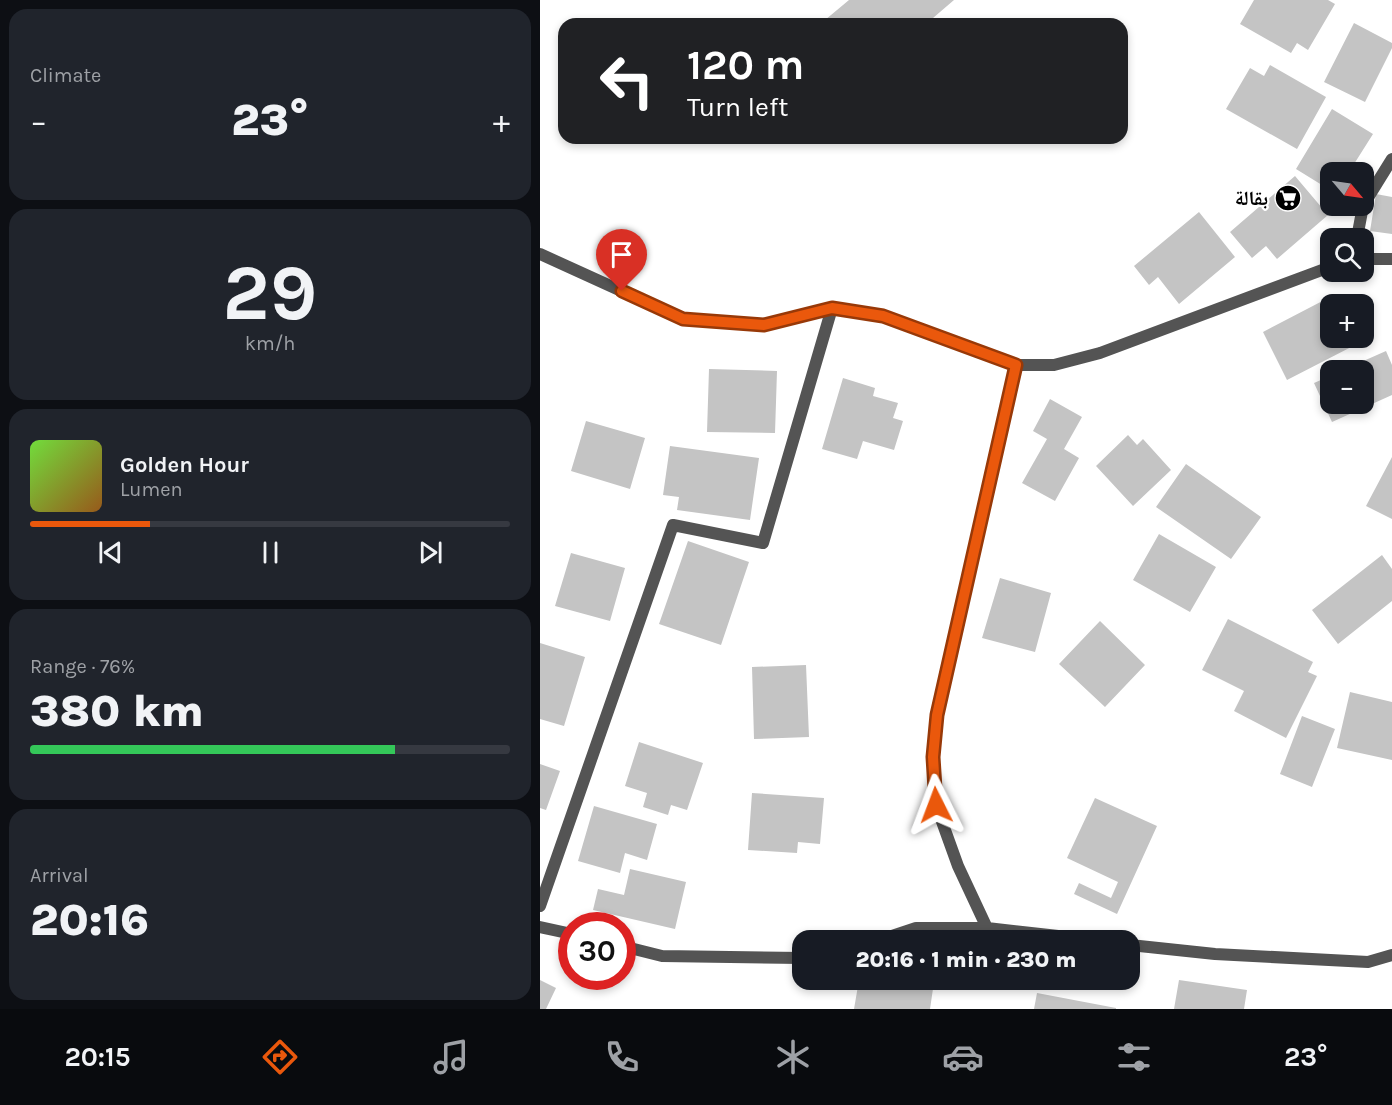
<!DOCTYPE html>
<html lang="en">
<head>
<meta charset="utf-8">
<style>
	body { margin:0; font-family:Karla,"Noto Naskh Arabic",sans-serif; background:#20242c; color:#f1f3f6; height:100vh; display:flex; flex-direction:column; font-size:22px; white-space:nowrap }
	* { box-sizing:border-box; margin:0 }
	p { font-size:20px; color:#9ea1a6 }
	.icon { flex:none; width:33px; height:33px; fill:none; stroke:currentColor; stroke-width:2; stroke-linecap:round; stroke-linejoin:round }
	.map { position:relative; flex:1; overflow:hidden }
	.sheet { display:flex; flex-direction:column; gap:9px; padding:9px; background:#0d0f14; width:540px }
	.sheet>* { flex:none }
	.hud { position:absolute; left:18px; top:18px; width:570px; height:126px; border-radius:18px; box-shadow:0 3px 9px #0003; background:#202124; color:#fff; overflow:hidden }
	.needle { width:39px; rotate:119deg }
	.fabs { position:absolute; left:780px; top:162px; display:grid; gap:12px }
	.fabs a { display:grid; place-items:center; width:54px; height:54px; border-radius:12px; background:#171b24; box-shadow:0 3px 9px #0003; font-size:30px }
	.speed { position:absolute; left:18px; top:912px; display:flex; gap:12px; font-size:30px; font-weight:700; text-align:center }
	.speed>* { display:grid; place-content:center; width:78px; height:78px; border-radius:50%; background:#171b24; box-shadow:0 3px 9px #0003; line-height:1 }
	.speed .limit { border:9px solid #d22; background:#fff; color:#111 }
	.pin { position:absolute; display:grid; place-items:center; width:51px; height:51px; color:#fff; margin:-62px -26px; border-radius:50% 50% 50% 0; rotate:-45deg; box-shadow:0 0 6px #0007 }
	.pin .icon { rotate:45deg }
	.me { position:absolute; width:66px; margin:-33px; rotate:357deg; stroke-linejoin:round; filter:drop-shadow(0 0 4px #0008) }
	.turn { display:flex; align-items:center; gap:21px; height:126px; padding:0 30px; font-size:27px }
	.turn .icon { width:78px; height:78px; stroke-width:2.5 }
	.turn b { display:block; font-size:42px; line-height:51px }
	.big { font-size:45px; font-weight:800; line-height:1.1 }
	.sheet .widget { flex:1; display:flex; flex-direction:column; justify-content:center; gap:9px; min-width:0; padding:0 21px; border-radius:18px; background:#20242c }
	.sheet .dial { align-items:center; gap:0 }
	.dial b { font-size:78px; line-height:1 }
	.song { display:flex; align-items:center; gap:18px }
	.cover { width:72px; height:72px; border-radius:9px; background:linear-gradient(135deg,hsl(100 70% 55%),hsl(30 70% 35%)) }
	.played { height:6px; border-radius:3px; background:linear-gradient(90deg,#ea580c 25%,#363941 25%) }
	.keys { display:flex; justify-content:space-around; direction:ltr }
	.heat { display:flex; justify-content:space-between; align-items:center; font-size:33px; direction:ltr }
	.charge { height:9px; border-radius:4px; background:linear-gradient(90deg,#34c759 76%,#363941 0) }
	.trip { position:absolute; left:252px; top:930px; width:348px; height:60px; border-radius:18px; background:#171b24; box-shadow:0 3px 9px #0003; font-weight:800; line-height:60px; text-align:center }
	.tabs { display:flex; height:96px; justify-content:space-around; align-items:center; background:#090b0e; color:#9ea1a6 }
	.tabs .icon { width:42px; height:42px }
	.tabs .active { color:#ea580c }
	.tabs b { font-size:27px; color:#f1f3f6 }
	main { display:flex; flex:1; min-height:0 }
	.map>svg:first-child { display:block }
	.building { fill:#c4c4c4 }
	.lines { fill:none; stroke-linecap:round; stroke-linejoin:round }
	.street { stroke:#545454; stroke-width:12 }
	.route-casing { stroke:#983908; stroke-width:15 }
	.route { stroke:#ea580c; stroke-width:10 }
	.labels { text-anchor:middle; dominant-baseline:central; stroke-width:4.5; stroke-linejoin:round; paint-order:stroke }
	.poi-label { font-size:20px; font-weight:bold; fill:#000; stroke:#fff; text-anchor:end }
</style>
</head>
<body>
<main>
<section class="sheet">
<div class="widget"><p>Climate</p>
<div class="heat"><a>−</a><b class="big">23°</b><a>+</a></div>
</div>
<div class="widget dial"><b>29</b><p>km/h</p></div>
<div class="widget">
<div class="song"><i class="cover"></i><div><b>Golden Hour</b><p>Lumen</p></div></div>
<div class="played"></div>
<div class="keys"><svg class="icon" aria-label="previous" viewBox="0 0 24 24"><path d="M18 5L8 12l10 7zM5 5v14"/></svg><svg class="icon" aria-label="pause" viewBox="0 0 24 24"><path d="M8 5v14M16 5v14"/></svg><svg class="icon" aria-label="next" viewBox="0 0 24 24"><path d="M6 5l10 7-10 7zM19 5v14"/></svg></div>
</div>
<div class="widget"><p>Range · 76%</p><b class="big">380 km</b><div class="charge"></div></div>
<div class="widget"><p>Arrival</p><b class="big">20:16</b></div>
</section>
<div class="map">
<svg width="852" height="1009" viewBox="0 0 852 1009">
	<rect width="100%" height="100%" fill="#fff"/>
	<path class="building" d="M309,0H414L386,24H288L285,20Z
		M714,0H788L795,4L768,50L757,43L751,53L700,24Z
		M814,23L852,43V48L825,102L784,82Z
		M730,65L786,97L757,149L686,109L710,68L724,76Z
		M792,109L833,134L809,172H790V190L756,169Z
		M755,176L788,215L737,259L726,246L712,258L690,232Z
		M836,194L852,197V234L830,231Z
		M659,212L695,257L639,304L618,277L609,285L594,266Z
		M792,296L796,304H790V338H814L817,344L747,380L723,332Z
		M846,351L852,365V395L792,422L774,383L790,376V404H824V370H803Z
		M169,369L237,371L235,433L167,432Z
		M303,378L335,388L333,396L358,403L353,418L363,421L354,450L323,441L317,459L282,449Z
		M510,399L542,417L524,449L539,458L515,501L482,483L507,439L493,431Z
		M46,421L105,438L90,489L31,471Z
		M588,435L597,445L603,439L631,470L593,506L556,466Z
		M130,446L219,458L210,520L137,510L139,497L123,495Z
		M852,457V519L826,506Z
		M646,464L721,517L691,559L616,507Z
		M619,534L676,567L650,612L593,580Z
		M148,541L209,562L181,645L119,624Z
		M31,553L85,568L70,621L15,606Z
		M842,555L852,569V601L798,644L772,610Z
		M460,578L511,593L495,652L442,638Z
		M688,619L773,662L768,672L777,676L746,738L694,711L704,691L662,670Z
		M560,621L605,665L565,707L519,664Z
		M0,643L45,657L24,726L0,719Z
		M266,665L269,737L214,739L212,667Z
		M810,692L852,702V760L797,748Z
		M762,716L795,729L772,787L740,774Z
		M99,742L163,763L147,810L131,805L128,815L103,807L107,793L85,786Z
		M0,764L20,771L6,810L0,808Z
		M212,793L284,798L280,844L258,842L257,853L208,850Z
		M555,798L617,826L577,914L534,894L539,883L571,898L578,882L527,858Z
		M54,806L117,824L107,860L85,853L80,873L38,861Z
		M90,869L146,882L135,929L53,910L58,889L84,895Z
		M0,980L16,988L6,1009H0Z
		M319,980H376L394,982L390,1009H314Z
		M639,980L707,990L704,1009H634Z
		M497,993L576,1008V1009H494Z"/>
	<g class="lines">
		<path class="street" d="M824,204L852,159
			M817,238L823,206
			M0,254L143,319L224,325L292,308L343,316L476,365H514L560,353L790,267
			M824,259H852
			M0,906L133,525L223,543L292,308
			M0,927L32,934
			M447,928L418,866L396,805L393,757L397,715L476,365
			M340,940L376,928H447L554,940
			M590,945L675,954L828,962L852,955
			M82,946L122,956L262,958"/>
	</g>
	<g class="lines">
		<defs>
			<path id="route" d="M82,291L143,319L224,325L292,308L343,316L476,365L397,715L393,757L396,805"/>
		</defs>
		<use href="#route" class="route-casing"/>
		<use href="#route" class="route"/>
	</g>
	<defs>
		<symbol id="supermarket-disc" viewBox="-11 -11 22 22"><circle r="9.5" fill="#000" stroke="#fff"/><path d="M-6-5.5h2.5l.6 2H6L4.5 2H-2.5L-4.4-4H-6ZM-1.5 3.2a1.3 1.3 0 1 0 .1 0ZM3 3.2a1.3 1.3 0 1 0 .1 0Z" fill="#fff"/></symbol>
	</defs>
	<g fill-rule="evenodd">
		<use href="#supermarket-disc" x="733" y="183" width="30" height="30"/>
	</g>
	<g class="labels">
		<g class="poi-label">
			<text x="728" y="198">بقالة</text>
		</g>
	</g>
</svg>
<div class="fabs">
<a><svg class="needle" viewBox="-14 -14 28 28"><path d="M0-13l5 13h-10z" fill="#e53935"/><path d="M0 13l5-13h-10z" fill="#9ea1a6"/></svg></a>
<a><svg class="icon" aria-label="search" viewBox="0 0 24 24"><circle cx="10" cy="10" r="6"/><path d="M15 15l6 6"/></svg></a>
<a>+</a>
<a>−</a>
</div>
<div class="speed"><div class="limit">30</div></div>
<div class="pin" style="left:82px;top:291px;background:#d93025"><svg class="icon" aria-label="arrive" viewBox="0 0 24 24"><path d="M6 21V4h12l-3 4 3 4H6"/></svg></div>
<svg class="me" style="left:396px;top:805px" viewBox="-20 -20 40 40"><path d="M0-17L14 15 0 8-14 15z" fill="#ea580c" stroke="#fff" stroke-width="4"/></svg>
<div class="trip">20:16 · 1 min · 230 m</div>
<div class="hud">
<div class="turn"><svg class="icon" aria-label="left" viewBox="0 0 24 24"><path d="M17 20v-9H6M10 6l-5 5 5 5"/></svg><div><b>120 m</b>Turn left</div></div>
</div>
</div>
</main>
<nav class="tabs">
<b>20:15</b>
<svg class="icon active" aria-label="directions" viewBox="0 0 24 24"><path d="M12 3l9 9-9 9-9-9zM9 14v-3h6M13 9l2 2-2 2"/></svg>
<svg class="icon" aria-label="music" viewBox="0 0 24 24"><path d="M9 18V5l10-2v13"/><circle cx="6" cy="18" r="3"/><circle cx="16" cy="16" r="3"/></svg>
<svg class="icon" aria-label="phone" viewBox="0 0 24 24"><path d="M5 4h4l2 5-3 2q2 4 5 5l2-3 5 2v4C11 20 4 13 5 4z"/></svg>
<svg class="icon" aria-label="climate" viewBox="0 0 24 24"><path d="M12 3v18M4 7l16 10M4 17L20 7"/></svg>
<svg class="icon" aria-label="car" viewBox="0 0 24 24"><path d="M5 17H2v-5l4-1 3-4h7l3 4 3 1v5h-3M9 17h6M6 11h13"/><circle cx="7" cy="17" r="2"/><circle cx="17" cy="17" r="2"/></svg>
<svg class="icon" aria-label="filters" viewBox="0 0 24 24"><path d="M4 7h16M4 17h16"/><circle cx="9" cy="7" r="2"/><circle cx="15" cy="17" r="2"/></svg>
<b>23°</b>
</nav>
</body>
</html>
